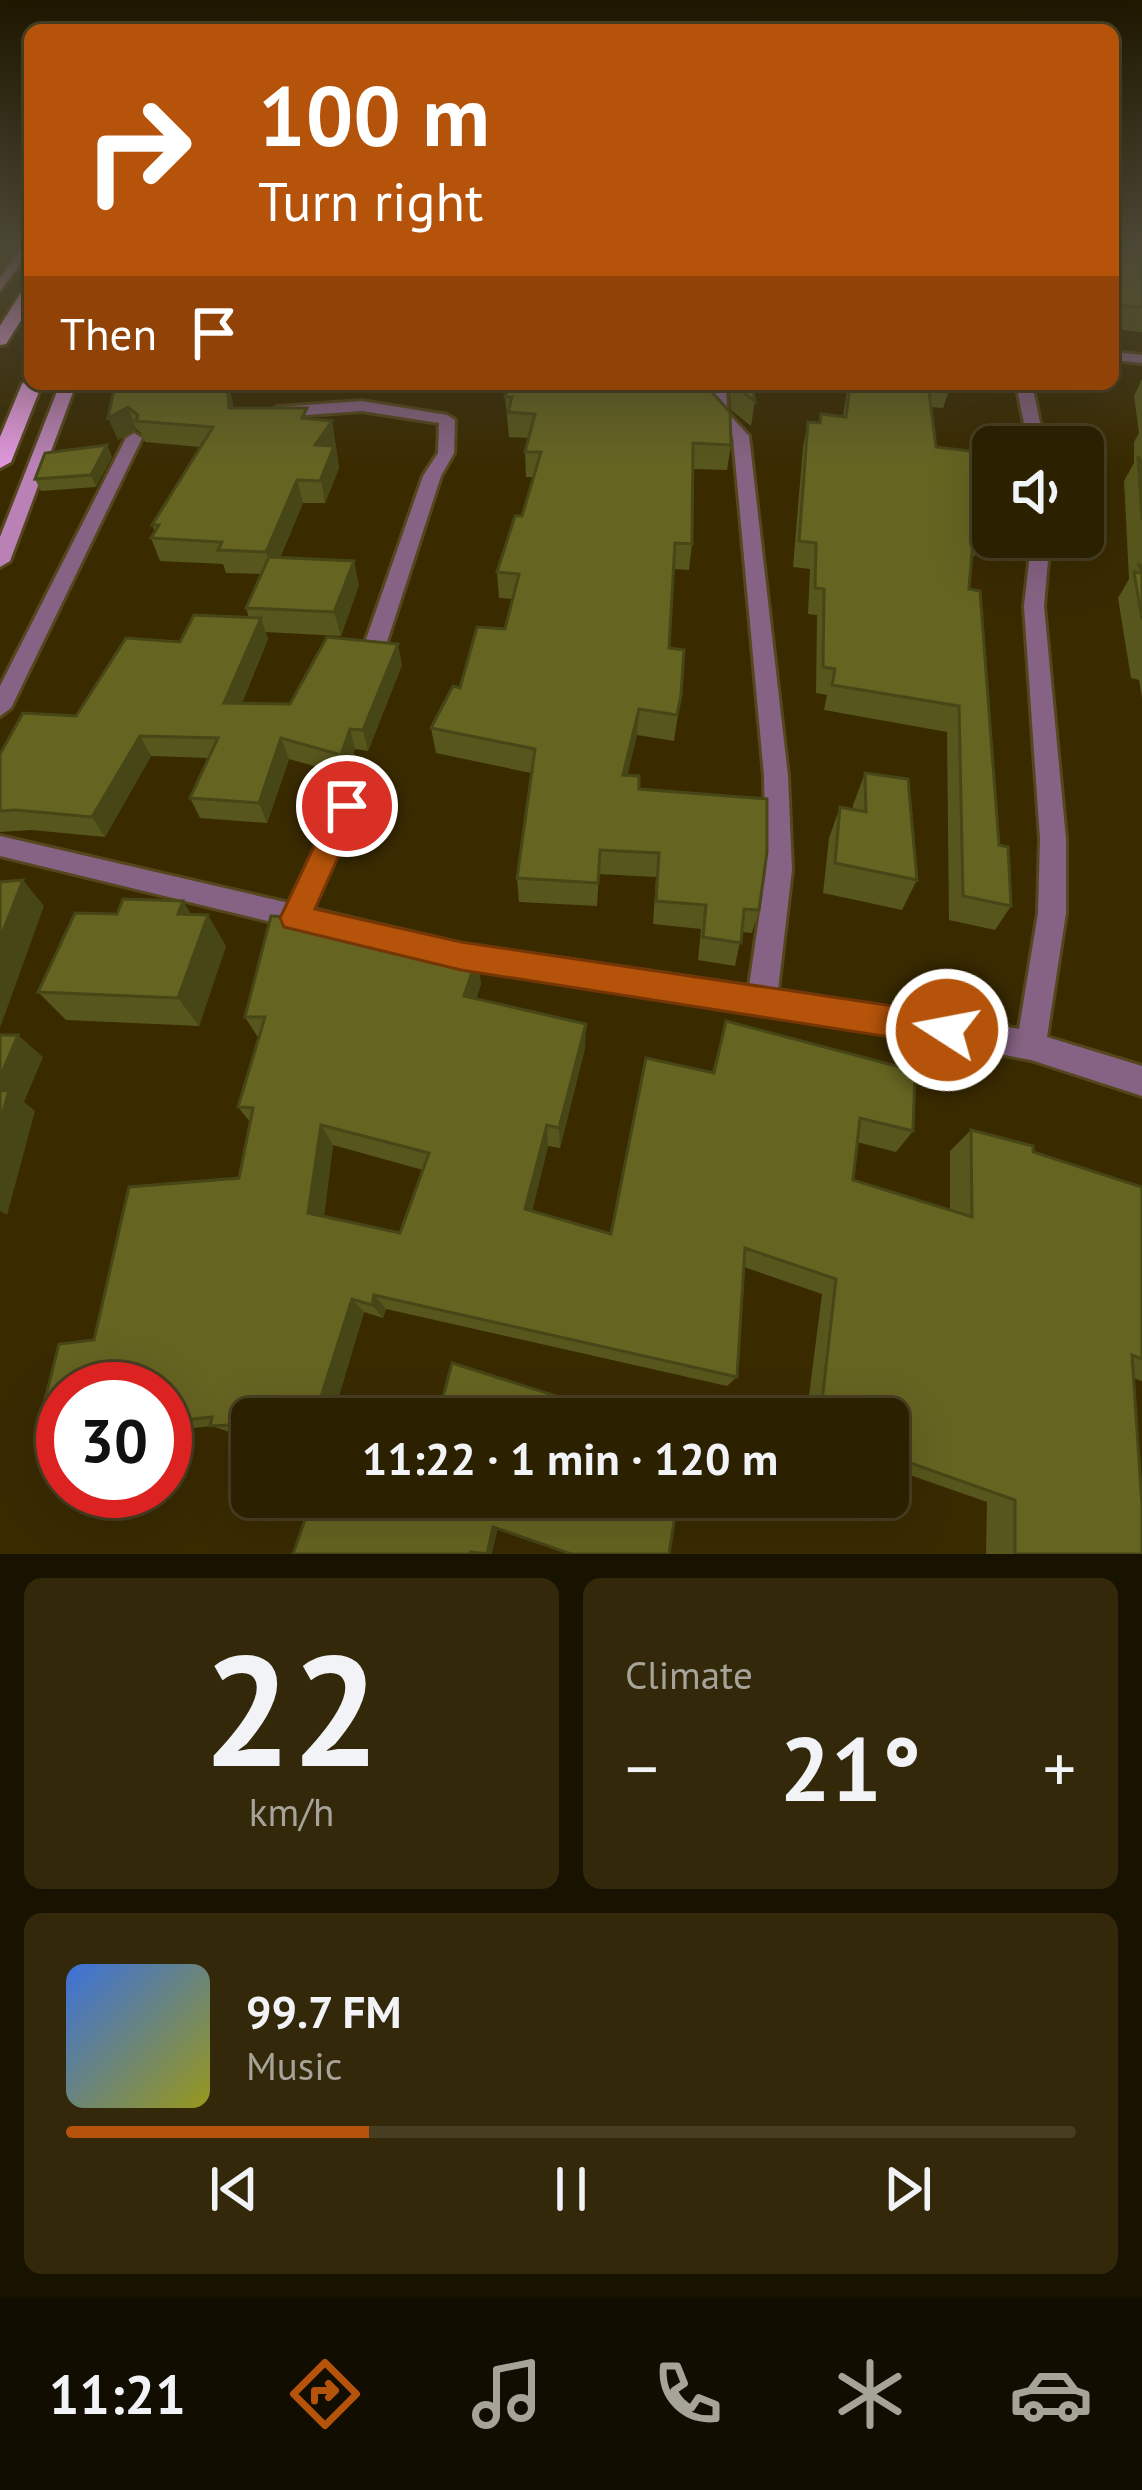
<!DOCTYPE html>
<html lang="en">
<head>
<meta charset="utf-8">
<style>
	body { margin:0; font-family:"PT Sans",sans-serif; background:#33280a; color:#f1f3f6; height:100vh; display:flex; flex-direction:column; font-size:45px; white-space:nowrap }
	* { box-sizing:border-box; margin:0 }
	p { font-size:39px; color:#a6a399 }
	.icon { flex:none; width:66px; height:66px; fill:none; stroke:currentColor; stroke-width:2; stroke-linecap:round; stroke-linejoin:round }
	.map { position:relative; height:1554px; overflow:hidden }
	.sheet { display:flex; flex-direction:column; gap:24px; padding:24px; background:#181200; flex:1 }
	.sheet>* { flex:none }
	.banner { position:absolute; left:24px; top:24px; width:1095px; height:366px; border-radius:18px; box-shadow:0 12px 48px #0002,0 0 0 3px #473e22; background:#b45309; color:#fff; overflow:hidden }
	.controls { position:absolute; left:972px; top:426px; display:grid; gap:24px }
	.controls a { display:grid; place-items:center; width:132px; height:132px; border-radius:18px; background:#2b2000; box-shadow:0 12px 48px #0002,0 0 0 3px #473e22; font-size:60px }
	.speed { position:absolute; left:36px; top:1362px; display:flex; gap:24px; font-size:60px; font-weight:700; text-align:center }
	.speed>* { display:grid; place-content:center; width:156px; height:156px; border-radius:50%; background:#2b2000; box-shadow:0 12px 48px #0002,0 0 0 3px #473e22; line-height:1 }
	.speed .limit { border:18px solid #d22; background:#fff; color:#111 }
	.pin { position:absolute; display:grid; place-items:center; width:102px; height:102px; color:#fff; margin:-51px; border:6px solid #fff; border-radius:50%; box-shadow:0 3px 12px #0007 }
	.me { position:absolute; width:132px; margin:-66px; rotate:281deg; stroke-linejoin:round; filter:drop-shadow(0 0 9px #0008) }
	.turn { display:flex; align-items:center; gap:42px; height:252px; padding:0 36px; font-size:54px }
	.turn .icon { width:156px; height:156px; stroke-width:2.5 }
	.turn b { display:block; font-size:84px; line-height:102px }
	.then { display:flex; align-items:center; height:114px; padding:0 36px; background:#0003; gap:24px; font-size:45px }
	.big { font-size:90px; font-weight:700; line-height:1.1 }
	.sheet .widget { flex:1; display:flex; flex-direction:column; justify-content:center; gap:18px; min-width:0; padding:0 42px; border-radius:18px; background:#33280a }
	.sheet .dial { align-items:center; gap:0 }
	.dial b { font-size:156px; line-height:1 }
	.song { display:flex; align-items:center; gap:36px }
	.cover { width:144px; height:144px; border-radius:18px; background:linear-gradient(135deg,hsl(220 70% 55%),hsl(60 70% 35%)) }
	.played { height:12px; border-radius:6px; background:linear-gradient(90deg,#b45309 30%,#473e22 30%) }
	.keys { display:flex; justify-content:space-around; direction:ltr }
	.heat { display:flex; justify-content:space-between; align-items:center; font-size:66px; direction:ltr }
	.sheet .tiles { flex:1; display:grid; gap:24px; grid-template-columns:1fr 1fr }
	.widget:last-child { grid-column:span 2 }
	.trip { position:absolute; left:231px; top:1398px; width:678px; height:120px; border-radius:18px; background:#2b2000; box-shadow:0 12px 48px #0002,0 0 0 3px #473e22; font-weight:700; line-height:120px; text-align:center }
	.tab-bar { display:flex; height:192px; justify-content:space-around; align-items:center; background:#110d00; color:#a6a399 }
	.tab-bar .icon { width:84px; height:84px }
	.tab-bar .on { color:#b45309 }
	.tab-bar b { font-size:54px; color:#f1f3f6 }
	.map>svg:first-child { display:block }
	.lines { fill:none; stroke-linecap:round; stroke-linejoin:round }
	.street-casing { stroke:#55461d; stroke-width:6 }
	.secondary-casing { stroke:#55461d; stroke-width:6 }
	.primary-casing { stroke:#55461d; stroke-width:6 }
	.street { fill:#866384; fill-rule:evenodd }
	.secondary { fill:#b981b6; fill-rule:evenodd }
	.primary { fill:#e098dd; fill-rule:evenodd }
	.wall { fill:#57561c; fill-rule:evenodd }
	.shaded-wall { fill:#474617 }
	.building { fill:#656421; stroke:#474617; stroke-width:3; fill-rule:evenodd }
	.route { fill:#b45309; stroke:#753606; stroke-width:3 }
</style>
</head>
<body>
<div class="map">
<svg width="1142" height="1554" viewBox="0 0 1142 1554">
	<rect width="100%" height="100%" fill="#392a00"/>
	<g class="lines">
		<defs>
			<path id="street" d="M1113,352L1142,355V363L1113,360Z
				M710,384H726L727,412L749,436L788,776L792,870L778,990L1019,1029L1038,913L1040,839L1024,606L1032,537H1050L1044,606L1066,839V913L1047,1037L1142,1066V1096L1031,1060L905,1036L461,968L0,856V836L289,903L338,799H356L359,806L313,909L461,944L749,986L766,870L764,776L733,437L711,413Z
				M1016,384H1032L1045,447H1029Z
				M362,401L447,415L455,420L454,453L441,476L384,651L373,658L362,651L423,476L438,453L439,423L362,411L277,417L269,412L277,407Z
				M134,433L142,438L11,708L0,716V686L126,438Z"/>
			<path id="secondary" d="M20,249H30V252L0,291V278Z
				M60,384H76L10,561L0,567V537Z"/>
			<path id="primary" d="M30,287V306L6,344L0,345V326L24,288Z
				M30,379V384H42L11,462L0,468V437L22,384Z"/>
		</defs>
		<use href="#street" class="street-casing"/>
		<use href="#secondary" class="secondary-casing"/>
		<use href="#primary" class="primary-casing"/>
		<use href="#street" class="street"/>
		<use href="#secondary" class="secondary"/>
		<use href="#primary" class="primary"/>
	</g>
	<path class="wall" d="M1113,249H1142V332L1113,329Z
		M1142,379V698L1139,680L1131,678L1118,598L1129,579L1124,481L1134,463V442L1139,433L1134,396Z
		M729,384H751L755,401L751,426L731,410Z
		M848,384H1005L1003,388L951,385L943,408L931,407L936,447L989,513L985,524L986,530L975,556H972L969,589L999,845L1011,906L995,930L949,920L947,732L824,710L827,695L816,693L817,615L808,614L810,569L793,567L803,447L808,422L819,423L821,414L843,416Z
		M709,389L731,445L727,470L693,469L692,544L689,570L674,569L669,648L681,695L674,741L637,735L627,776L759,910L752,933L742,932L735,966L698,960L701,929L653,924L656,877L599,874L597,906L519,902L517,878L531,773L436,753L431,728L505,629L512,599L499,598L497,572L522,516L534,477H526L525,452L528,438L509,437L505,397Z
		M114,390L233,400V408L332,421L339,468L325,503H303L280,558L359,585L341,636L265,632L268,639L242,703L290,704L402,665L368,751L355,749L347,775L289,759L267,823L200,818L190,798L209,758L151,756L105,837L31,830L0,832V754L76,716L180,642L249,618L246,608L261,574L226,573L223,564L160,561L151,538L155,532L152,525L200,447L145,442L141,433L136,429L118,440Z
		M107,445L112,457L96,487L41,491L35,479Z
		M865,773L917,880L902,910L823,893L829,838L840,807L853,810V805Z
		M191,915L226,946L199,1026L66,1020L38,992Z
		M377,939L477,958L481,984L476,999L585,1048L560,1148L548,1146L532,1211L611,1234L712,1073L726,1021L913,1131L896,1152L857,1142L853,1180L950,1210V1151L971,1130L1142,1187V1381L1133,1378L1142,1554H986L987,1502L904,1473L902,1498L881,1501L871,1497H888V1419H806L822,1294L744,1267L737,1377L727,1386L386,1309L383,1318L364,1312L332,1419H252V1432L232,1433L212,1426L165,1431V1389H63V1425L40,1419L94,1340L239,1178L250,1122L238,1107L259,1039L245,1017ZM333,1145L423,1170L400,1233L324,1216Z"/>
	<path class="shaded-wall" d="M227,384L233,400L235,430L229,408Z
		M128,407L136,429L118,440L108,418Z
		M332,421L339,468L325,503L315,445Z
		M107,445L112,457L96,487L91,475Z
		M297,480L303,503L273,574L266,552Z
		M354,561L359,585L341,636L334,612Z
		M261,618L268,639L233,723L224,703Z
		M398,644L402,665L368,751L363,730Z
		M639,709L637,735L621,801L623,775Z
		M350,729L355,749L347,775L341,755Z
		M140,736L151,756L105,837L92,817Z
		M281,738L289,759L267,823L259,803Z
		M23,880L44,906L0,1028V939Z
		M183,901L202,932L208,915L226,946L199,1026L178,998V914Z
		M477,958L481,984L469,1021L464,996Z
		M586,1024L585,1048L560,1148L559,1128Z
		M18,1035L43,1057L24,1102L35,1111L7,1215L0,1211V1077Z
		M321,1125L333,1145L322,1230L308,1213Z
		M547,1125L548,1146L528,1227L525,1209Z
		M374,1295L386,1309L383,1318L372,1305Z
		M352,1299L364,1312L332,1419H314Z
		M493,1527H498L492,1554H487Z"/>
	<path class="building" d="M1113,249H1142V307L1113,305Z
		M177,384H227L229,408H307L302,418L332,421L315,445L334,446L320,481L297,480L266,552L218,550L222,542L151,538L159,525H152L213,427L136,421L138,415L128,407L108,418L114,390Z
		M510,384H710L709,389L730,412L731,445L693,443L692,544L675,543L669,648L684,650L681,695L677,715L639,709L623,775L639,776V789L767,799V852L759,910L744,909L741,943L703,937L706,905L656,901L659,853L600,850L598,883L517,878L535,749L431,728L453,686L460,688L477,627L505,629L519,574L497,572L515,516H522L541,452H525L535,414L508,412L512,397H505Z
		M735,384H751L755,401L735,386Z
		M850,384H928L936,447L986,453L989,513H984L986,530L974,529L969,589L980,591L999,845L1008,847L1011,906L963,896L959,706L832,685L835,669L823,667L824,589L815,588L816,543L799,541L808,422L820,423L821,414L846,417Z
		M107,445L91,475L35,479L45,453Z
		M1138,456L1142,464V520Z
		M269,557L354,561L334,612L246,608Z
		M1139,565L1142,566V619L1134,572L1142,573Z
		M194,615L261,618L224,703L290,704L327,637L398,644L363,730L350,729L341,755L281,738L259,803L190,798L218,738L140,736L92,817L16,810L0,811V754L23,713L76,716L126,638L180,642Z
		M865,773L908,779L917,880L835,863L840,807L866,812Z
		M23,880L0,939V882Z
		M123,899L183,901L178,914L208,915L178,998L38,992L75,913L117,914Z
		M271,916L346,920L374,927L371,937L477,958L464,996L586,1024L559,1128L547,1125L525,1209L611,1234L646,1058L714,1073L726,1021L915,1071L913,1131L860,1118L853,1180L972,1217L971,1130L1033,1146V1152L1142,1187V1359L1132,1355L1142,1505V1554H1015V1500L905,1461L902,1498L888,1493V1419H820L836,1279L745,1248L737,1377L374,1295L372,1305L352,1299L314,1419H252V1424L210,1426L212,1417L165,1422V1389H63V1417L40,1419L59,1344L94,1340L129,1187L239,1178L253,1108L238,1107L265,1017H245ZM321,1125L429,1153L400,1233L308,1213Z
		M0,1035H18L0,1077Z
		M9,1090L0,1123V1091Z
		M452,1363L629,1419H437Z
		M313,1497H379L413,1509L416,1497H678L669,1554H571L493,1527L487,1554L471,1552V1554H293Z"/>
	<linearGradient id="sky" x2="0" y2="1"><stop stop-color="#1f1700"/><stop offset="0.53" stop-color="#4e4a37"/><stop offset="1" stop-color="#4e4a37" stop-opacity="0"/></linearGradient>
	<rect width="1142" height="466" fill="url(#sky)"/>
	<path class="route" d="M347,794L361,806L315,909L461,942L947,1014L959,1019L964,1030L959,1041L947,1046L461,970L284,927L280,918L337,798Z"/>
</svg>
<div class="controls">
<a><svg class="icon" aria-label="sound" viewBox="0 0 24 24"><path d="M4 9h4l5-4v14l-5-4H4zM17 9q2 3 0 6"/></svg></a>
</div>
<div class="speed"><div class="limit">30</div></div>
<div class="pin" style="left:347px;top:806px;background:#d93025"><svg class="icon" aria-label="arrive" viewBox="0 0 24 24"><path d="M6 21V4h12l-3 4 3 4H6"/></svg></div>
<svg class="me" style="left:947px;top:1030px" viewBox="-20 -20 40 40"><circle r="17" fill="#b45309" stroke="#fff" stroke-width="3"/><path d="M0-11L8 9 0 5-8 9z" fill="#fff"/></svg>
<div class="trip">11:22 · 1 min · 120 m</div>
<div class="banner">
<div class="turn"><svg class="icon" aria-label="right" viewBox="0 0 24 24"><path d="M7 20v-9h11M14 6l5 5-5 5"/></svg><div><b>100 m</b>Turn right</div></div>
<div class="then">Then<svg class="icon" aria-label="arrive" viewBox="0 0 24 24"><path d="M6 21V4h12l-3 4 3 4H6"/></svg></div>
</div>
</div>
<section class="sheet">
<div class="tiles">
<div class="widget dial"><b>22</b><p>km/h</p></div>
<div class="widget"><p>Climate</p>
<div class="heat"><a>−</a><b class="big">21°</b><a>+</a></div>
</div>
<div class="widget">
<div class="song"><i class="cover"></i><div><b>99.7 FM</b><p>Music</p></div></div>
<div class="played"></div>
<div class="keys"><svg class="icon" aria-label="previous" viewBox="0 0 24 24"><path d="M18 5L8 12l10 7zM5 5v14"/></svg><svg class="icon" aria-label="pause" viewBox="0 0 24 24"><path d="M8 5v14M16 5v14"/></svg><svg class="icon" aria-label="next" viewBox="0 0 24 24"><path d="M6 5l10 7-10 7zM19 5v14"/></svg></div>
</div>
</div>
</section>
<nav class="tab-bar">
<b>11:21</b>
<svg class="icon on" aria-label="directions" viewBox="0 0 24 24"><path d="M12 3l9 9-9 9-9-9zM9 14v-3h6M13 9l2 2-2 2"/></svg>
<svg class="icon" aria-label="music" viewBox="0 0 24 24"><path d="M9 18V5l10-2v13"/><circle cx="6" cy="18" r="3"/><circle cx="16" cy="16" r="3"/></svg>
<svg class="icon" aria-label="phone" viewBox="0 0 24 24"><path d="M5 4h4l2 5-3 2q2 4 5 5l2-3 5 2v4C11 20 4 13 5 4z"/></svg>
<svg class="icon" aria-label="climate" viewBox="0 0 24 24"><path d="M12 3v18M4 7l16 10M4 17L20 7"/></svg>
<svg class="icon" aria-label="car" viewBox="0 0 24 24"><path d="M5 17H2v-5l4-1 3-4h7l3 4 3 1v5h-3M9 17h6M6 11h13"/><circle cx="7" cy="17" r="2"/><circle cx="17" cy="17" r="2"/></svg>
</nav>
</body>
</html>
